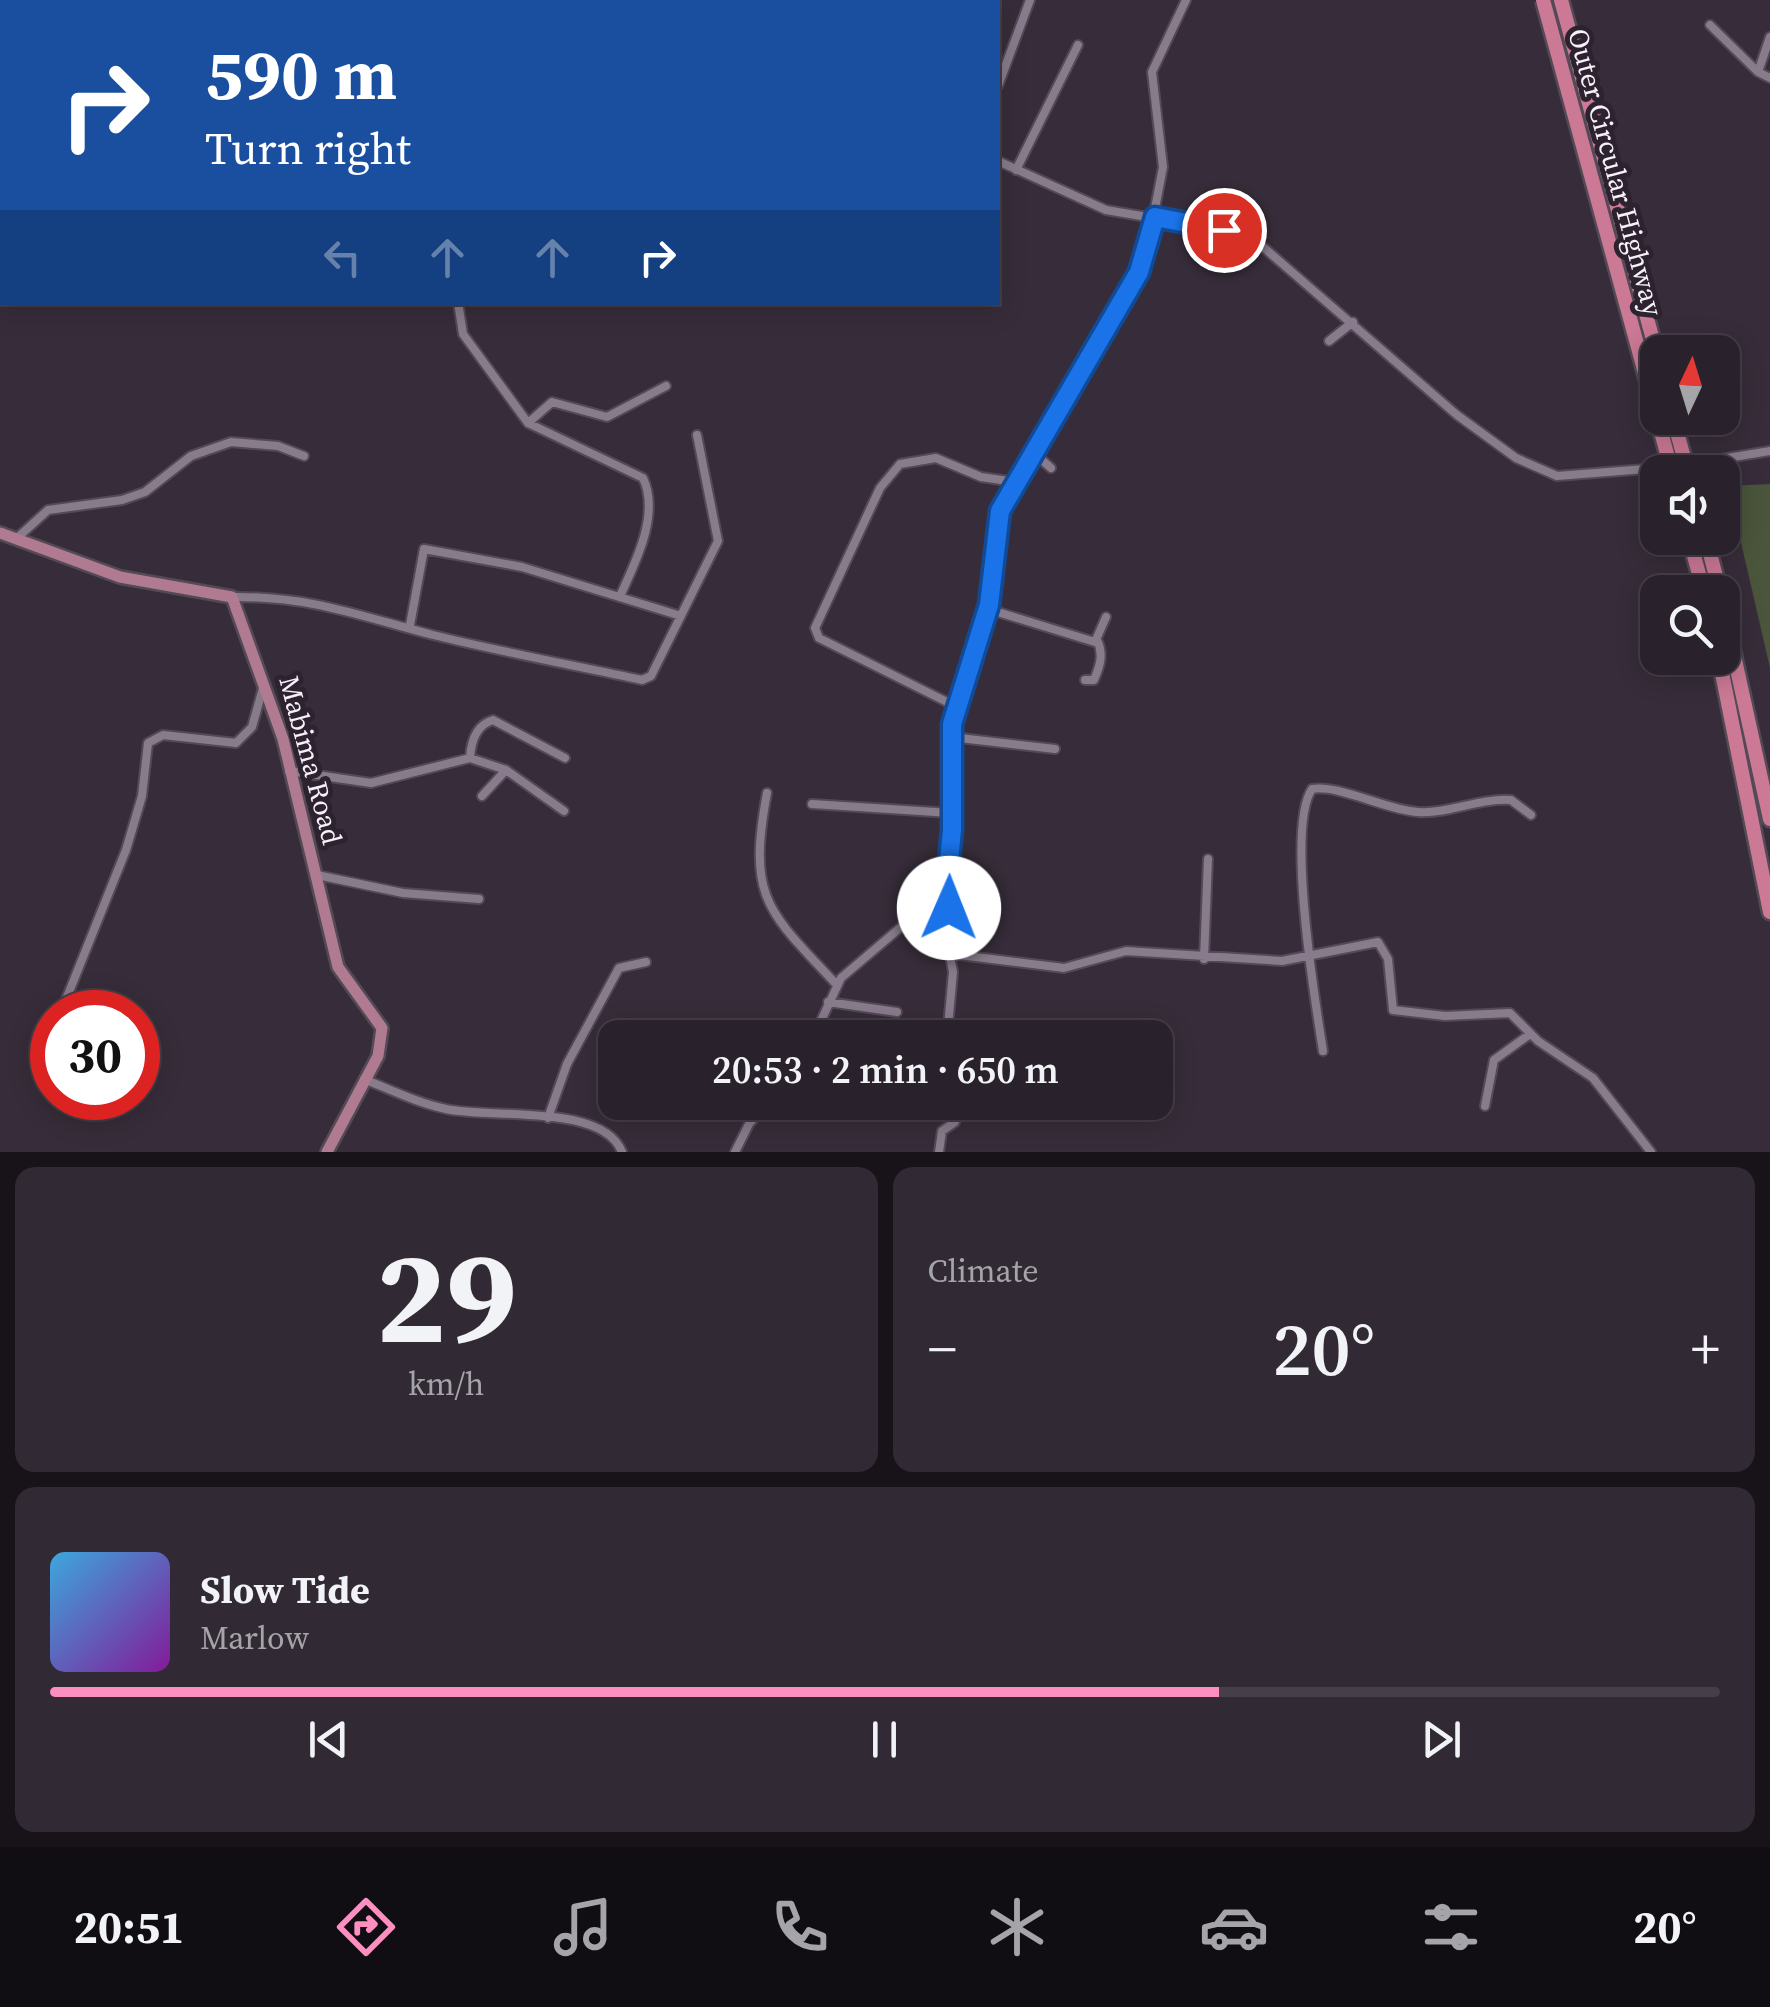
<!DOCTYPE html>
<html lang="en">
<head>
<meta charset="utf-8">
<style>
	body { margin:0; font-family:"Source Serif 4",serif; background:#312a34; color:#f1f3f6; height:100vh; display:flex; flex-direction:column; font-size:38px; white-space:nowrap }
	* { box-sizing:border-box; margin:0 }
	p { font-size:32px; color:#a5a4a9 }
	.icon { flex:none; width:55px; height:55px; fill:none; stroke:currentColor; stroke-width:2; stroke-linecap:round; stroke-linejoin:round }
	.map { position:relative; height:1152px; overflow:hidden }
	.side { display:flex; flex-direction:column; gap:15px; padding:15px; background:#171318; flex:1 }
	.side>* { flex:none }
	.banner { position:absolute; left:0px; top:0px; width:1000px; height:305px; box-shadow:0 5px 25px #0003,0 0 0 2px #453f48; background:#1a4fa0; color:#fff; overflow:hidden }
	.needle { width:65px; rotate:4deg }
	.controls { position:absolute; left:1640px; top:335px; display:grid; gap:20px }
	.controls a { display:grid; place-items:center; width:100px; height:100px; border-radius:20px; background:#29222c; box-shadow:0 5px 25px #0003,0 0 0 2px #453f48; font-size:50px }
	.speed { position:absolute; left:30px; top:990px; display:flex; gap:20px; font-size:50px; font-weight:700; text-align:center }
	.speed>* { display:grid; place-content:center; width:130px; height:130px; border-radius:50%; background:#29222c; box-shadow:0 5px 25px #0003,0 0 0 2px #453f48; line-height:1 }
	.speed .limit { border:15px solid #d22; background:#fff; color:#111 }
	.pin { position:absolute; display:grid; place-items:center; width:85px; height:85px; color:#fff; margin:-42px; border:5px solid #fff; border-radius:50%; box-shadow:0 2px 10px #0007 }
	.me { position:absolute; width:110px; margin:-55px; rotate:1deg; stroke-linejoin:round; filter:drop-shadow(0 0 8px #0008) }
	.turn { display:flex; align-items:center; gap:35px; height:210px; padding:0 40px; font-size:45px }
	.turn .icon { width:130px; height:130px; stroke-width:2.5 }
	.turn b { display:block; font-size:70px; line-height:85px }
	.lanes { display:flex; align-items:center; height:95px; padding:0 40px; background:#0003; justify-content:center; gap:50px; direction:ltr }
	.lanes .off { opacity:.35 }
	.big { font-size:75px; font-weight:600; line-height:1.1 }
	.side .card { flex:1; display:flex; flex-direction:column; justify-content:center; gap:15px; min-width:0; padding:0 35px; border-radius:20px; background:#312a34 }
	.side .dial { align-items:center; gap:0 }
	.dial b { font-size:130px; line-height:1 }
	.song { display:flex; align-items:center; gap:30px }
	.cover { width:120px; height:120px; border-radius:15px; background:linear-gradient(135deg,hsl(200 70% 55%),hsl(290 70% 35%)) }
	.played { height:10px; border-radius:5px; background:linear-gradient(90deg,#fd8ec0 70%,#453f48 70%) }
	.keys { display:flex; justify-content:space-around; direction:ltr }
	.heat { display:flex; justify-content:space-between; align-items:center; font-size:55px; direction:ltr }
	.side .tiles { flex:1; display:grid; gap:15px; grid-template-columns:1fr 1fr }
	.card:last-child { grid-column:span 2 }
	.trip { position:absolute; left:598px; top:1020px; width:575px; height:100px; border-radius:20px; background:#29222c; box-shadow:0 5px 25px #0003,0 0 0 2px #453f48; font-weight:600; line-height:100px; text-align:center }
	.menu { display:flex; height:160px; justify-content:space-around; align-items:center; background:#100e12; color:#a5a4a9 }
	.menu .icon { width:70px; height:70px }
	.menu .on { color:#fd8ec0 }
	.menu b { font-size:45px; color:#f1f3f6 }
	.map>svg:first-child { display:block }
	.green { fill:#4a553b }
	.lines { fill:none; stroke-linecap:round; stroke-linejoin:round }
	.street-casing { stroke:#534a55; stroke-width:12 }
	.primary-casing { stroke:#534a55; stroke-width:16 }
	.highway-casing { stroke:#534a55; stroke-width:19 }
	.street { stroke:#887c8c; stroke-width:8 }
	.primary { stroke:#b07a91; stroke-width:11 }
	.highway { stroke:#cb7994; stroke-width:14 }
	.highway-bridge-casing { stroke:#534a55; stroke-width:19; stroke-linecap:butt }
	.highway-bridge { stroke:#cb7994; stroke-width:14 }
	.route-casing { stroke:#114b97; stroke-width:25 }
	.route { stroke:#1a73e8; stroke-width:18 }
	.labels { text-anchor:middle; dominant-baseline:central; stroke-width:10; stroke-linejoin:round; paint-order:stroke }
	.street-label { font-size:28px; fill:#f7f1f9; stroke:#2d2330 }
</style>
</head>
<body>
<div class="map">
<svg width="1770" height="1152" viewBox="0 0 1770 1152">
	<rect width="100%" height="100%" fill="#372d3a"/>
	<path class="green" d="M1770,484V668L1728,486Z"/>
	<g class="lines">
		<defs>
			<path id="street" d="M778,0L779,2
				M237,2L262,0
				M368,2V0
				M927,2L929,0
				M1710,25L1758,72
				M1770,37L1758,72L1770,78
				M0,65H2
				M998,86L1030,0
				M998,161L1106,210L1224,230L1263,247L1457,415L1516,458L1557,476L1671,467
				M1016,170L1078,45
				M458,302L463,334L528,423L643,478C660,514 636,561 621,594
				M1329,341L1353,322
				M528,423L552,402L607,417L666,386
				M1033,452L1051,468
				M1685,465L1770,451
				M16,539L48,510L122,500L145,492L191,456L231,442L278,446L304,456
				M232,597C311,596 360,616 433,635C502,652 572,665 642,680L651,676L718,541L697,435
				M988,609L1095,642L1106,617
				M410,625L424,549L522,567L681,616
				M1085,680H1094C1100,666 1104,654 1097,640
				M955,706L819,638L815,628L880,488L900,464L936,458L981,477L1015,482
				M951,737L1055,749
				M470,758C471,742 476,725 493,720L565,758
				M289,771L371,783L470,758L506,770L564,811
				M767,793C747,899 768,911 836,984
				M482,796L506,770
				M812,804L951,813
				M317,875L403,893L479,899
				M946,891L950,899L946,936L953,972L947,1038
				M951,954L1064,968L1126,951L1282,961L1378,942L1388,959L1393,1010L1445,1016L1510,1013L1538,1041L1593,1078L1651,1152
				M1204,959L1208,859
				M828,1002L897,1012
				M61,1012L126,850L142,796L148,743L163,735L236,743L252,727L263,688
				M813,1038L841,978L948,887L952,724L989,605L1000,511L1146,255L1163,167L1152,72L1186,0
				M42,1043L52,1026
				M1323,1051C1315,1001 1286,827 1312,789C1338,784 1386,810 1418,812C1448,814 1479,798 1511,800L1531,815
				M364,1079C391,1090 418,1103 446,1109C491,1119 603,1103 622,1152
				M1485,1106L1494,1060L1530,1034
				M548,1118L567,1064L619,968L646,962
				M735,1152L749,1124L768,1102
				M939,1152L942,1131L955,1122V1102"/>
			<path id="primary" d="M0,533L120,577L232,597L283,739L338,967L382,1028L378,1056L327,1152"/>
			<path id="highway" d="M1561,0L1658,359
				M1689,538L1704,592
				M1706,538L1720,592
				M1722,601L1770,819
				M1719,658L1770,912"/>
		</defs>
		<use href="#street" class="street-casing"/>
		<use href="#primary" class="primary-casing"/>
		<use href="#highway" class="highway-casing"/>
		<use href="#street" class="street"/>
		<use href="#primary" class="primary"/>
		<use href="#highway" class="highway"/>
		<defs>
			<path id="highway-bridge" d="M1543,0L1672,472
				M1673,418L1688,472"/>
		</defs>
		<use href="#highway-bridge" class="highway-bridge-casing"/>
		<use href="#highway-bridge" class="highway-bridge"/>
	</g>
	<g class="lines">
		<defs>
			<path id="route" d="M949,908L946,892L952,830V724L989,605L1000,511L1139,272L1155,217L1224,230"/>
		</defs>
		<use href="#route" class="route-casing"/>
		<use href="#route" class="route"/>
	</g>
	<g class="labels">
		<g class="street-label">
			<text transform="translate(1616 172) rotate(75)">Outer Circular Highway</text>
			<text transform="translate(311 760) rotate(75)">Mabima Road</text>
		</g>
	</g>
</svg>
<div class="controls">
<a><svg class="needle" viewBox="-14 -14 28 28"><path d="M0-13l5 13h-10z" fill="#e53935"/><path d="M0 13l5-13h-10z" fill="#a5a4a9"/></svg></a>
<a><svg class="icon" aria-label="sound" viewBox="0 0 24 24"><path d="M4 9h4l5-4v14l-5-4H4zM17 9q2 3 0 6"/></svg></a>
<a><svg class="icon" aria-label="search" viewBox="0 0 24 24"><circle cx="10" cy="10" r="6"/><path d="M15 15l6 6"/></svg></a>
</div>
<div class="speed"><div class="limit">30</div></div>
<div class="pin" style="left:1224px;top:230px;background:#d93025"><svg class="icon" aria-label="arrive" viewBox="0 0 24 24"><path d="M6 21V4h12l-3 4 3 4H6"/></svg></div>
<svg class="me" style="left:949px;top:908px" viewBox="-20 -20 40 40"><circle r="19" fill="#fff"/><path d="M0-13L10 11 0 6-10 11z" fill="#1a73e8"/></svg>
<div class="trip">20:53 · 2 min · 650 m</div>
<div class="banner">
<div class="turn"><svg class="icon" aria-label="right" viewBox="0 0 24 24"><path d="M7 20v-9h11M14 6l5 5-5 5"/></svg><div><b>590 m</b>Turn right</div></div>
<div class="lanes"><svg class="icon off" aria-label="left" viewBox="0 0 24 24"><path d="M17 20v-9H6M10 6l-5 5 5 5"/></svg><svg class="icon off" aria-label="ahead" viewBox="0 0 24 24"><path d="M12 20V5M6 11l6-6 6 6"/></svg><svg class="icon off" aria-label="ahead" viewBox="0 0 24 24"><path d="M12 20V5M6 11l6-6 6 6"/></svg><svg class="icon" aria-label="right" viewBox="0 0 24 24"><path d="M7 20v-9h11M14 6l5 5-5 5"/></svg></div>
</div>
</div>
<section class="side">
<div class="tiles">
<div class="card dial"><b>29</b><p>km/h</p></div>
<div class="card"><p>Climate</p>
<div class="heat"><a>−</a><b class="big">20°</b><a>+</a></div>
</div>
<div class="card">
<div class="song"><i class="cover"></i><div><b>Slow Tide</b><p>Marlow</p></div></div>
<div class="played"></div>
<div class="keys"><svg class="icon" aria-label="previous" viewBox="0 0 24 24"><path d="M18 5L8 12l10 7zM5 5v14"/></svg><svg class="icon" aria-label="pause" viewBox="0 0 24 24"><path d="M8 5v14M16 5v14"/></svg><svg class="icon" aria-label="next" viewBox="0 0 24 24"><path d="M6 5l10 7-10 7zM19 5v14"/></svg></div>
</div>
</div>
</section>
<nav class="menu">
<b>20:51</b>
<svg class="icon on" aria-label="directions" viewBox="0 0 24 24"><path d="M12 3l9 9-9 9-9-9zM9 14v-3h6M13 9l2 2-2 2"/></svg>
<svg class="icon" aria-label="music" viewBox="0 0 24 24"><path d="M9 18V5l10-2v13"/><circle cx="6" cy="18" r="3"/><circle cx="16" cy="16" r="3"/></svg>
<svg class="icon" aria-label="phone" viewBox="0 0 24 24"><path d="M5 4h4l2 5-3 2q2 4 5 5l2-3 5 2v4C11 20 4 13 5 4z"/></svg>
<svg class="icon" aria-label="climate" viewBox="0 0 24 24"><path d="M12 3v18M4 7l16 10M4 17L20 7"/></svg>
<svg class="icon" aria-label="car" viewBox="0 0 24 24"><path d="M5 17H2v-5l4-1 3-4h7l3 4 3 1v5h-3M9 17h6M6 11h13"/><circle cx="7" cy="17" r="2"/><circle cx="17" cy="17" r="2"/></svg>
<svg class="icon" aria-label="filters" viewBox="0 0 24 24"><path d="M4 7h16M4 17h16"/><circle cx="9" cy="7" r="2"/><circle cx="15" cy="17" r="2"/></svg>
<b>20°</b>
</nav>
</body>
</html>
